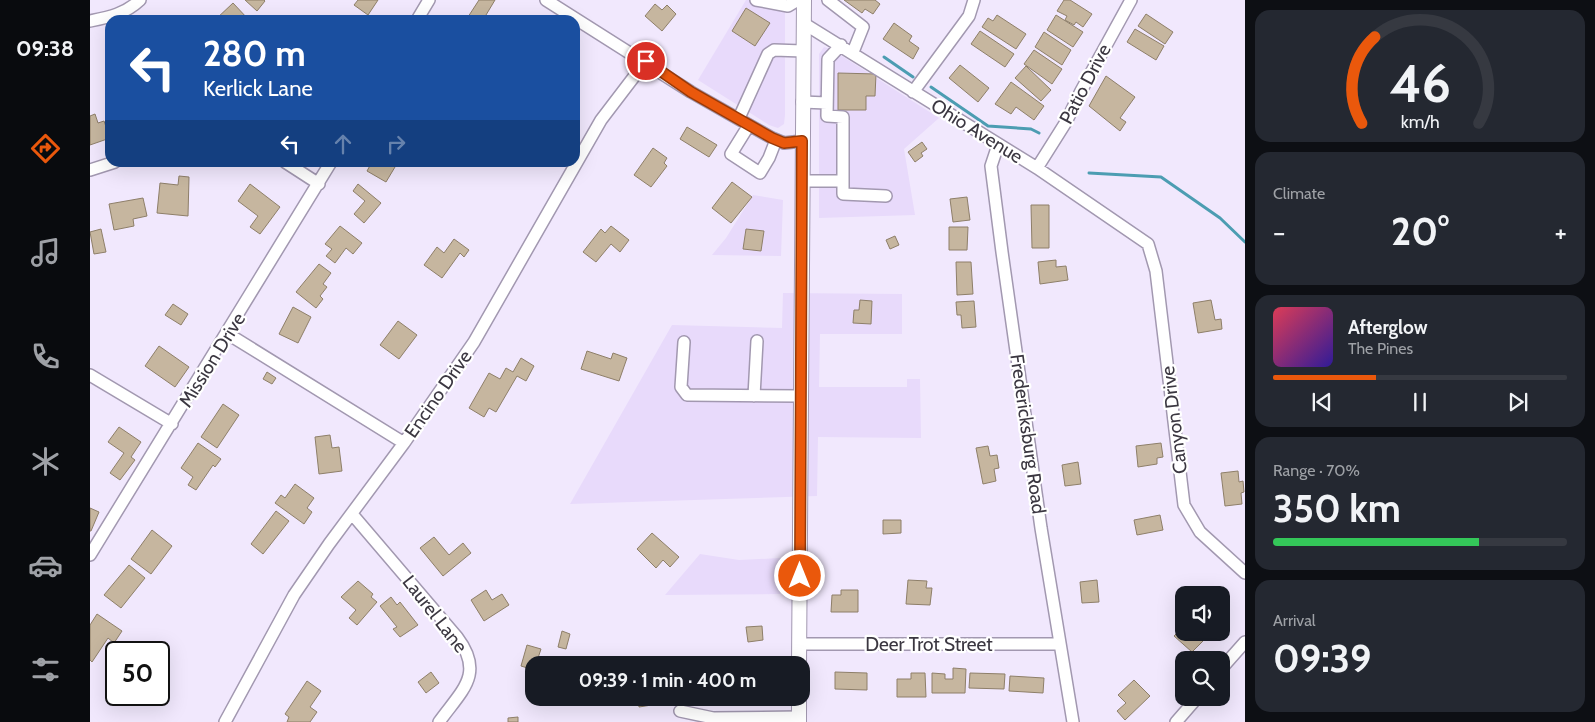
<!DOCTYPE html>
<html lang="en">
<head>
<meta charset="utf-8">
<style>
	body { margin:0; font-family:Cabin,sans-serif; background:#242831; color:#f1f3f6; height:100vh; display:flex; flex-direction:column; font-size:19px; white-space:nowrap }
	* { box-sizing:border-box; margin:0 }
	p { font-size:16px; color:#9ea1a6 }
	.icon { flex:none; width:28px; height:28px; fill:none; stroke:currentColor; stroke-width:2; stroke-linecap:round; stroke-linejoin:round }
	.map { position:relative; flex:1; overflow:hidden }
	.panel { display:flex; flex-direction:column; gap:10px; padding:10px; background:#0d0f14; width:350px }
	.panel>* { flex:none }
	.hud { position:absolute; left:15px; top:15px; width:475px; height:152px; border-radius:15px; box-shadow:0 5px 20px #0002; background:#1a4fa0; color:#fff; overflow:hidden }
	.tools { position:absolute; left:1085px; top:586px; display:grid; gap:10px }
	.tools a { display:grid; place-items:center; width:55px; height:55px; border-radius:10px; background:#171b24; box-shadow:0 5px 20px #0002; font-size:25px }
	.speed { position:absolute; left:15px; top:641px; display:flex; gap:10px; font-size:25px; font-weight:700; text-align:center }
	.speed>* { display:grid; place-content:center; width:65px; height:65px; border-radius:50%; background:#171b24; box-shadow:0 5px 20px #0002; line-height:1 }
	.speed .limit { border:2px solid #111; border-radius:8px; background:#fff; color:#111 }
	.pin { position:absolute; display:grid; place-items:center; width:42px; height:42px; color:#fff; margin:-21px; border:2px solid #fff; border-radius:50%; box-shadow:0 1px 5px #0007 }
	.me { position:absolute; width:55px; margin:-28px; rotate:0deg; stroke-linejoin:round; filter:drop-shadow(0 0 4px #0008) }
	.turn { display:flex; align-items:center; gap:18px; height:105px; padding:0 15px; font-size:22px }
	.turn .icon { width:65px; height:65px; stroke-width:2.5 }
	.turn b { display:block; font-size:35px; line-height:42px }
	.lanes { display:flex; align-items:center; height:48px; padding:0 15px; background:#0003; justify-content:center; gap:25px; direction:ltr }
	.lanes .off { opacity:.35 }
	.big { font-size:38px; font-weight:700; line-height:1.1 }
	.panel .widget { flex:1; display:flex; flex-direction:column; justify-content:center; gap:8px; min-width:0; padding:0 18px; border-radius:15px; background:#242831 }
	.panel .dial { align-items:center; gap:0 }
	.dial svg { height:130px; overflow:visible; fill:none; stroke:#363941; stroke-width:7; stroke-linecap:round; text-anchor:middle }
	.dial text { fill:#f1f3f6; stroke:none }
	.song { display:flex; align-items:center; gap:15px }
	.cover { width:60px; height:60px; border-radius:8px; background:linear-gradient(135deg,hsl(350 70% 55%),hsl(250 70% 35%)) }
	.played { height:5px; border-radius:2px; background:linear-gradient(90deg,#ea580c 35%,#363941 35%) }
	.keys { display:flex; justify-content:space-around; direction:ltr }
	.heat { display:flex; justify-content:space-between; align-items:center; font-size:28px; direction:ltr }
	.charge { height:8px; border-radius:4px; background:linear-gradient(90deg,#34c759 70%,#363941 0) }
	.trip { position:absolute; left:435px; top:656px; width:285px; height:50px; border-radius:15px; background:#171b24; box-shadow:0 5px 20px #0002; font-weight:700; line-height:50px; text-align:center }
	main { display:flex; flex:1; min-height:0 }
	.dock { display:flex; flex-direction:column; width:90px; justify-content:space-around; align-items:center; background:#090b0e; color:#9ea1a6 }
	.dock .icon { width:35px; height:35px }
	.dock .selected { color:#ea580c }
	.dock b { font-size:22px; color:#f1f3f6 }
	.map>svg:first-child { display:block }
	.built { fill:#e8dafb }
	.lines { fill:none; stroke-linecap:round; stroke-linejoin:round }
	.stream { stroke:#4c9db2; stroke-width:3 }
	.building { fill:#c6b69f; stroke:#8e7f69 }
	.minor-casing { stroke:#a298b0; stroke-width:14 }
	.major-casing { stroke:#a298b0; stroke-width:16 }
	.minor { stroke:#fff; stroke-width:11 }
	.major { stroke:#fff; stroke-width:14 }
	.route-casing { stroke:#983908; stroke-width:12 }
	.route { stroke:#ea580c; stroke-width:9 }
	.labels { text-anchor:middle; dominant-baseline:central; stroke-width:4.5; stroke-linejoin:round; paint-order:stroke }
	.street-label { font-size:19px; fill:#3b3741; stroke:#fff }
</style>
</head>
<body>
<main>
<nav class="dock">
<b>09:38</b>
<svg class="icon selected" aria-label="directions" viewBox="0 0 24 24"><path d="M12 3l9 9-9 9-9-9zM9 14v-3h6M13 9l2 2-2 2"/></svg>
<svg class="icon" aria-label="music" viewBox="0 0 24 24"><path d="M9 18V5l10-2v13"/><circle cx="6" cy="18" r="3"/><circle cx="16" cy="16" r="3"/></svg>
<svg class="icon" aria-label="phone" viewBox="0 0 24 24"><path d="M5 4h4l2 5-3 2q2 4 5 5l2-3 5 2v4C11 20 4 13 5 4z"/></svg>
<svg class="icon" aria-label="climate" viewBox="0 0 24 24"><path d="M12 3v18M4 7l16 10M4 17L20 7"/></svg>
<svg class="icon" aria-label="car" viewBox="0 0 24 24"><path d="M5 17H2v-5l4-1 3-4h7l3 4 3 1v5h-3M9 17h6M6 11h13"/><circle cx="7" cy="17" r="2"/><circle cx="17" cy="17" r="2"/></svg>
<svg class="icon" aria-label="filters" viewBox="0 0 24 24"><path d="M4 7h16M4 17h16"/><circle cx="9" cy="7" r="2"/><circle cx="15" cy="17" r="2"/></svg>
</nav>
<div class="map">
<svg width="1155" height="722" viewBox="0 0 1155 722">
	<rect width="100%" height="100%" fill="#f1e8fd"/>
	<path class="built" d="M656,0H695V115L694,124L688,128L679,125L608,80Z
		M734,47L741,49L849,118L814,149L825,215L729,218V54Z
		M663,195L693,200L691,256L622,255L636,238Z
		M693,293L812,294V334H730L729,387H817V379H830L831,438L728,437L727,496L480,504L582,325L692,328Z
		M610,554L649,560L690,558V594L575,595Z"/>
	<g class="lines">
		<path class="stream" d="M794,57L823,77
			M841,87L898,126L941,129L949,133
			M999,173L1071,177L1130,218L1155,242"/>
	</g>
	<path class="building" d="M155,0H174L175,1L167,11Z
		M268,0H288L278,15L264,5Z
		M389,0H405L393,20H376Z
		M754,0H785L790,4L783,14L775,9L772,13Z
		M974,0H980L1002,14L993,27L986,22L984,25L975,20L977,16L967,11Z
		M143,3L158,19L125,20Z
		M565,4L572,10L577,5L586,14L572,31L555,16Z
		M656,8L680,23L665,46L642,31Z
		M1056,14L1083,32L1075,44L1048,26Z
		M907,15L936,34L926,49L892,27L898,18L903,21Z
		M966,15L993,32L983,47L957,30Z
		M804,23L822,36L819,41L829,48L823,59L793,39Z
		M1045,29L1074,46L1066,60L1037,42Z
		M890,31L924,54L915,67L881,44Z
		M954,32L981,50L972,65L945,47Z
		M944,50L972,69L962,84L934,64Z
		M870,65L899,88L888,102L859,78Z
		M936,66L961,90L951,101L925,78Z
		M748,73L786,74L785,96H776V110H748Z
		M1016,76L1045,97L1030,118L1036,122L1030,131L999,106Z
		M921,82L954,106L944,120L926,107L921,114L905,104Z
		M5,114L8,123L14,121L20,138L0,145V116Z
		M597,127L627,145L619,157L590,139Z
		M832,142L837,149L831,153L833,156L825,162L818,152Z
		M563,148L577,158L574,163L577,166L561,187L544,175Z
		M282,162H308L296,182L277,171Z
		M89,176L99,177L98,216L67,213L70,183L88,185Z
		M642,182L662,197L641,223L622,208Z
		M160,184L190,207L170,234L160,227L168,216L148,201Z
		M268,184L291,203L274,223L264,214L275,201L263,191Z
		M877,197L880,220L863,222L860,199Z
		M53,198L57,216L43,219L44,226L24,230L19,204Z
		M941,205H959V248H942Z
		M250,226L272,243L263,254L256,248L245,263L236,256L242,249L235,244Z
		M521,226L539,240L530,252L521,244L506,262L493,252L511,229L515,233Z
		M859,227H878L877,250H859Z
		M11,229L16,252L4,254L0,232Z
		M656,229L674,231L671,251L653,249Z
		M805,236L809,245L800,249L796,240Z
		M364,239L379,250L374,257L370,253L352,278L334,265L347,247L354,253Z
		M966,260V267L976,266L978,280L950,284L948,262Z
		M866,262H881L883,294L867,295Z
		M229,264L241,273L233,284L237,287L230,296L233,299L226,308L206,292Z
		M770,300L782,301L781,324L763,323L764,310H769Z
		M1121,300L1125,320L1131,319L1132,329L1108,333L1103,303Z
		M884,301L886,327L872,328L871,315H867L866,302Z
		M83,304L98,314L91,325L75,315Z
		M203,307L221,317L208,343L189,334Z
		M308,321L327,335L309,359L290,345Z
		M69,346L99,367L85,387L55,366Z
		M497,351L521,359L523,353L537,358L529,381L491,369Z
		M431,358L444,366L436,381L427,376L406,412L399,408L394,417L379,408L399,373L410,379L416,368L423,372Z
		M177,372L186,378L182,384L173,379Z
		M133,404L149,415L127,448L111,437Z
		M29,427L51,442L41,457L45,460L30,480L20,473L34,453L18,442Z
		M240,435L242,448L249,447L252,471L229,474L225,437Z
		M108,443L131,459L125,467L123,465L106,490L98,485L103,477L91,468Z
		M1071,443L1073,457L1067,458V464L1048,467L1046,446Z
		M898,446L900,456L907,455L909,468L904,469L906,481L893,484L886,448Z
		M988,462L991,484L975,486L972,465Z
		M1148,471L1149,482L1153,481L1154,492L1151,493L1152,504L1135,506L1131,473Z
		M205,484L224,498L217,508L222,512L214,524L185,503L191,495L195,498Z
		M0,508L9,512L1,531H0Z
		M186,511L199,521L173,554L161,544Z
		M1070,515L1073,530L1047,535L1044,520Z
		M793,520H811V533L793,534Z
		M62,530L82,546L61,574L41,559Z
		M562,533L589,557L580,567L573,560L566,568L547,549Z
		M344,537L359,555L373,543L381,553L353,576L330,548Z
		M39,565L55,578L31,608L14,595Z
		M818,580L837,581L836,588H842L840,605L816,604Z
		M1007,580L1009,602L992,603L990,582Z
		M268,581L283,594L281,597L287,602L267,625L259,618L266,610L251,597Z
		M396,590L402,600L412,594L419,605L394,621L381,600Z
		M751,590H768V612H741L742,595H751Z
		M301,597L307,605L310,602L328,625L310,637L303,629L307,627L290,606Z
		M7,614L32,631L24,643L18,638L2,662L0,660V625Z
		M672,626L673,640L658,642L656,627Z
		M1094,626V632H1114L1118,636L1102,652L1084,636Z
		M472,631L480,634L476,649L468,647Z
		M437,645L451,649L444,670L431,666Z
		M561,657L562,665H542L541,660Z
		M863,668L876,669L875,693H842V673L855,674V679H863Z
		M341,672L349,683L336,693L328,682Z
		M745,672L777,673V690L745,689Z
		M821,673H835L836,697H807V679H821Z
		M880,673L915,674L914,689L879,688Z
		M920,676L954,678L953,693L919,691Z
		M1044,680L1060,696L1035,720L1027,711L1036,703L1028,695Z
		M217,681L231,691L220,707L227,712L220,722H197L199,717L195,714Z
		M548,698H567L568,704L549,707Z
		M428,717V722H418V718Z"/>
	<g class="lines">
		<defs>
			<path id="minor" d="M456,0L601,92L682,138L694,143L712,141
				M666,0L698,6L708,0
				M738,0L773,27L763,52
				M327,20L339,0
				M0,21C20,17 35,14 50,0
				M713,23L947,168L1058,244L1066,271L1094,505L1110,532L1155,573
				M751,45L738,59L737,116L753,117V181
				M823,92L879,16L884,0
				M712,102L737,103
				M649,118L678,54L684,50L713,51
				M659,125L641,154L670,173L679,158L686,140
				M908,145L901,166L912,252L951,528L983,722
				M195,162L229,184
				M947,168L976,122L991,91L1041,0
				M0,170L25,162
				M712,181H753V194L796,196
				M138,334L314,443
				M594,342L591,387L597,395L711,396
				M0,375L82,424
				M664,396L667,341
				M262,514L367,637C395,674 372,690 349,722
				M0,555L241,162
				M709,644H969
				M1131,669L1155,642
				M590,711L623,718L709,717
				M135,722L204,595L239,544L314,443L384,342L511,120L556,61
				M1086,722L1107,698"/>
			<path id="major" d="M709,665L714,0
				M709,698V722"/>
		</defs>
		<use href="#minor" class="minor-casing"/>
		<use href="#major" class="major-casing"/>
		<use href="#minor" class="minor"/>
		<use href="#major" class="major"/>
	</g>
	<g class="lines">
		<defs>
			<path id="route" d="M556,61L601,92L682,138L694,143L712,141L710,576"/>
		</defs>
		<use href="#route" class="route-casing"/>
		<use href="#route" class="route"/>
	</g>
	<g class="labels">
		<g class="street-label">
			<text transform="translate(995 84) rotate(-62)">Patio Drive</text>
			<text transform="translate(887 131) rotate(32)">Ohio Avenue</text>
			<text transform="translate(122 360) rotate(-58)">Mission Drive</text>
			<text transform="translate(348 394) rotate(-55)">Encino Drive</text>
			<text transform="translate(1084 420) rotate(-97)">Canyon Drive</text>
			<text transform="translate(938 434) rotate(82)">Fredericksburg Road</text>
			<text transform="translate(345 614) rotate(52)">Laurel Lane</text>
			<text x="839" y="644">Deer Trot Street</text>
		</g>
	</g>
</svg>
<div class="tools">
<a><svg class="icon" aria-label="sound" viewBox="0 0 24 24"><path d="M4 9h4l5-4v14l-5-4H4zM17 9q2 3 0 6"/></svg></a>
<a><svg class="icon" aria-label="search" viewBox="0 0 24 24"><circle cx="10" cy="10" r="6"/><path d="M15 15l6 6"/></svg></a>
</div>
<div class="speed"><div class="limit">50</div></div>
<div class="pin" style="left:556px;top:61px;background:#d93025"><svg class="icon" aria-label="arrive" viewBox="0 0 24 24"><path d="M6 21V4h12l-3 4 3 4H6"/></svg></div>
<svg class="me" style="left:710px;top:576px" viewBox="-20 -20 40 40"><circle r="17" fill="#ea580c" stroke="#fff" stroke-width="3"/><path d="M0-11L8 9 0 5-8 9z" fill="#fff"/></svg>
<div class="trip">09:39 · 1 min · 400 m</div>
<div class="hud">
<div class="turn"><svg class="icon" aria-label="left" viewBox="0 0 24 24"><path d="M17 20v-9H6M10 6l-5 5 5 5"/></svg><div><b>280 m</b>Kerlick Lane</div></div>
<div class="lanes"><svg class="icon" aria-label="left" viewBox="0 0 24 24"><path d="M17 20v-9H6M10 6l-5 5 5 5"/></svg><svg class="icon off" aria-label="ahead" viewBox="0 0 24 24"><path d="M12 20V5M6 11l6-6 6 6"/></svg><svg class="icon off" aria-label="right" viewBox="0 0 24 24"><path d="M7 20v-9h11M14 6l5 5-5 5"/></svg></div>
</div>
</div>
<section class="panel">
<div class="widget dial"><svg viewBox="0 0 100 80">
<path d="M14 69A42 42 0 1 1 86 69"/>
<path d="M14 69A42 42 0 0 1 22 16" stroke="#ea580c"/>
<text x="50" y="56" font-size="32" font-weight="700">46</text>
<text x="50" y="72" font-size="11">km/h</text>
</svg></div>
<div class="widget"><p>Climate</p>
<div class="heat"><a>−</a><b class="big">20°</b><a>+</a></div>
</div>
<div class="widget">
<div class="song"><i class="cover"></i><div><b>Afterglow</b><p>The Pines</p></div></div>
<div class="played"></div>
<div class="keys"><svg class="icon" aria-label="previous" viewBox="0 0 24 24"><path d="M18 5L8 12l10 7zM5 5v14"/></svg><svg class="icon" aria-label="pause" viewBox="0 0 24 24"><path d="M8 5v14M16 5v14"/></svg><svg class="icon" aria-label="next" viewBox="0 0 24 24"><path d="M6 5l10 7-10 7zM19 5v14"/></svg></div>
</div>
<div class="widget"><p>Range · 70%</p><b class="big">350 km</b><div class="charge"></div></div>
<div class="widget"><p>Arrival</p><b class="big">09:39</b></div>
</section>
</main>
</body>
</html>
